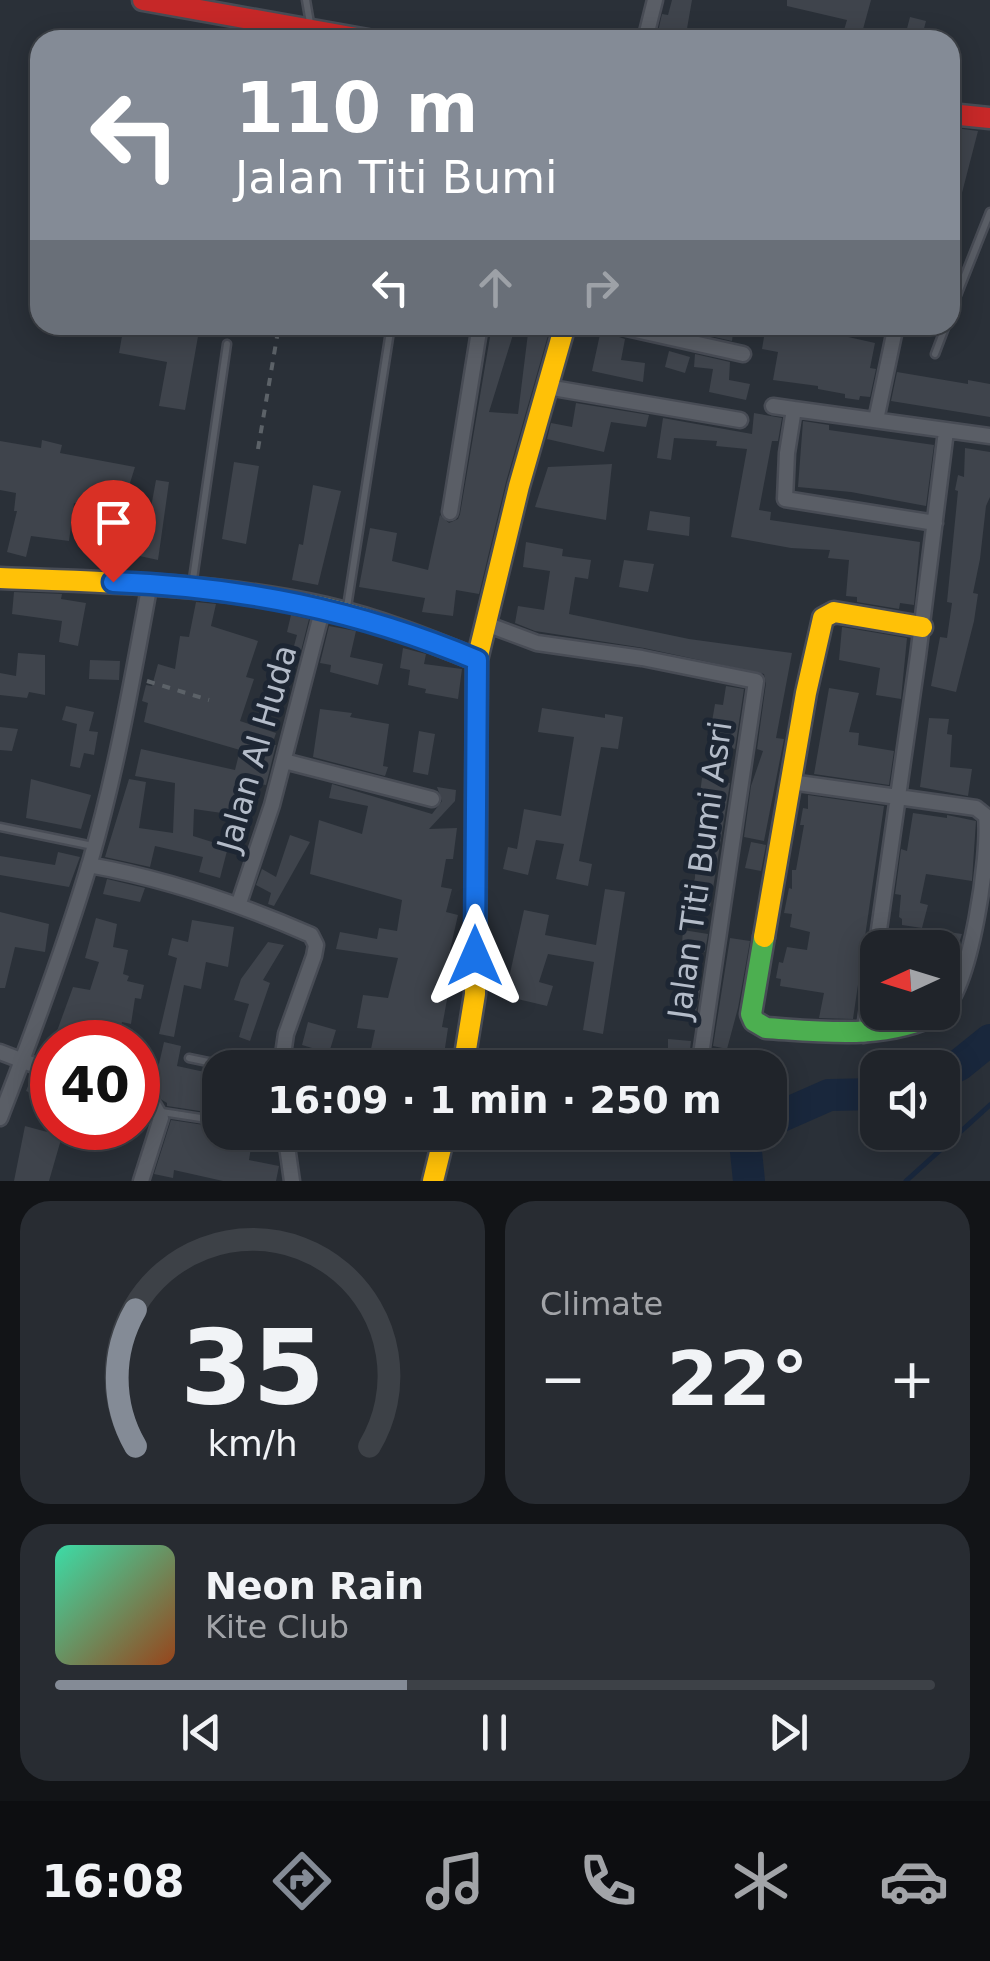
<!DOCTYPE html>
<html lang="en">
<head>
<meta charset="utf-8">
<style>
	body { margin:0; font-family:"DejaVu Sans",sans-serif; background:#282c32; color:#f1f3f6; height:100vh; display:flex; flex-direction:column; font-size:38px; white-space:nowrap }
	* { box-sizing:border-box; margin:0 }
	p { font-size:32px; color:#a2a4a8 }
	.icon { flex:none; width:55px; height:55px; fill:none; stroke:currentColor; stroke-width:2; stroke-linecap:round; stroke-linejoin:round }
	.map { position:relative; height:1181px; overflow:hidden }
	.side { display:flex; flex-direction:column; gap:20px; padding:20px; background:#121417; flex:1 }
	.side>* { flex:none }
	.banner { position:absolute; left:30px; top:30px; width:930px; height:305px; border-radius:30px; box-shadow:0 5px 25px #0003,0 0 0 2px #3d4147; background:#848b96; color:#fff; overflow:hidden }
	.needle { width:65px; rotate:266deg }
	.tools { position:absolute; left:860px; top:930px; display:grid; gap:20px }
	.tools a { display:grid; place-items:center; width:100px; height:100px; border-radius:20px; background:#20242a; box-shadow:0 5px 25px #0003,0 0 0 2px #3d4147; font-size:50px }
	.speed { position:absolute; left:30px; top:1020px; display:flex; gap:20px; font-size:50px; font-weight:700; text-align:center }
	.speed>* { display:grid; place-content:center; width:130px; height:130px; border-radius:50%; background:#20242a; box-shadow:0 5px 25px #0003,0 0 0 2px #3d4147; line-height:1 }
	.speed .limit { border:15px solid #d22; background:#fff; color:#111 }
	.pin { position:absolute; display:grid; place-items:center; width:85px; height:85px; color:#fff; margin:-102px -42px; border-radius:50% 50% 50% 0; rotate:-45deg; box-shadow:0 0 10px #0007 }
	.pin .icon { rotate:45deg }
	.me { position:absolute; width:110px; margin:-55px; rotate:0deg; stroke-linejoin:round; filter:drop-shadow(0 0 8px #0008) }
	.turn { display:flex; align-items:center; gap:35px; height:210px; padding:0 40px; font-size:45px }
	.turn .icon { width:130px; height:130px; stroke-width:2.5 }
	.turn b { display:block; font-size:70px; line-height:85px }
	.lanes { display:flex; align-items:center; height:95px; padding:0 40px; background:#0003; justify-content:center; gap:50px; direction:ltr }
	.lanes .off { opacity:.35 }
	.big { font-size:75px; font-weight:600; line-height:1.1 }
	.side .tile { flex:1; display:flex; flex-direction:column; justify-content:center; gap:15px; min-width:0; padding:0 35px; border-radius:30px; background:#282c32 }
	.side .dial { align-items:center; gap:0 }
	.dial svg { height:260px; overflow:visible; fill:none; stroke:#3d4147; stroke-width:7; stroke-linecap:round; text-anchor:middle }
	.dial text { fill:#f1f3f6; stroke:none }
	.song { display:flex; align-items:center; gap:30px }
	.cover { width:120px; height:120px; border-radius:15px; background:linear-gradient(135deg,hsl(160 70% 55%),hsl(20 70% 35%)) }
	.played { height:10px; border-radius:5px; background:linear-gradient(90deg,#848b96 40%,#3d4147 40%) }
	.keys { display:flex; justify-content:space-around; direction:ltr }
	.heat { display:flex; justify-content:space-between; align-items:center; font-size:55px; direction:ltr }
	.side .tiles { flex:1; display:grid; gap:20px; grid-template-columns:1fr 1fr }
	.tile:last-child { grid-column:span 2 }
	.trip { position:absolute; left:202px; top:1050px; width:585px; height:100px; border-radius:30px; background:#20242a; box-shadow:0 5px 25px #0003,0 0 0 2px #3d4147; font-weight:600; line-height:100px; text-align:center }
	.tabs { display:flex; height:160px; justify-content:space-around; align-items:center; background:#0d0e11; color:#a2a4a8 }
	.tabs .icon { width:70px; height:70px }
	.tabs .on { color:#848b96 }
	.tabs b { font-size:45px; color:#f1f3f6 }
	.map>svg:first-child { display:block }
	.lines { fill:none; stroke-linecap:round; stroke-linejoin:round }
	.stream { stroke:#19273c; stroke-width:5 }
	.river { stroke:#19273c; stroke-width:32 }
	.building { fill:#3f444c }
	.lane-casing { stroke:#484c55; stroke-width:11 }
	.street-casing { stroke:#484c55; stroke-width:19 }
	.fast-casing { stroke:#484c55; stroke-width:25 }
	.slow-casing { stroke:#484c55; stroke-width:25 }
	.jam-casing { stroke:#484c55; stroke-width:25 }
	.path { stroke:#5c6268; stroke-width:4; stroke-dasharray:8 8; stroke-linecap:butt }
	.lane { stroke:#5a5e66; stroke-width:6 }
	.street { stroke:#5a5e66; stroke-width:14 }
	.fast { stroke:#4caf50; stroke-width:20 }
	.slow { stroke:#ffc107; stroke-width:20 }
	.jam { stroke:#c62828; stroke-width:20 }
	.route-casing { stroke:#114b97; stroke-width:25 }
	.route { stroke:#1a73e8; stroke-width:18 }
	.labels { text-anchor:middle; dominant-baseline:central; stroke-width:10; stroke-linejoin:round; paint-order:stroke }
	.street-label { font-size:32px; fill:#b4bcc9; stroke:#1d2633 }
</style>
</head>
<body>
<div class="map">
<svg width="990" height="1181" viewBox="0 0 990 1181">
	<rect width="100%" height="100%" fill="#2a3038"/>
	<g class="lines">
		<path class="stream" d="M906,1181L990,1105"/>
		<path class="river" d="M942,1073L959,1065L990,1040
			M770,1121L829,1095L878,1094
			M744,1132L749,1181"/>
	</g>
	<path class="building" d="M672,0H692L685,40H656L662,14L668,15Z
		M787,0H871L860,40H841L847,20L787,6Z
		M910,17L926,21L921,40H904Z
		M955,128L978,131L955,220L950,219V153Z
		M124,325H200L185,410L159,406L167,362L119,353Z
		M492,325H516L489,412L518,414L529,325H551L506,482L479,594L456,590L453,616L422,612L425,598L359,587L370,528L397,533L392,561L428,570L440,515L449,523L458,519L460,514Z
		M602,325L607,333L625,339L621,360L645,363L643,382L592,371Z
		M698,325H734L732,341L697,333Z
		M766,325H795L875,343L870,368L876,369L870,397L860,396L859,400L845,398V394L818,389V386L773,380L778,352L762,349Z
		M669,351L690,357L685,373L665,367Z
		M695,354L730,362L729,380L750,384L746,400L709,392L713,369L694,367Z
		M897,372L968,384V380L990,384V417L891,401Z
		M576,403L649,415L646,427L611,422L604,452L547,439L551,423L572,427Z
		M754,413L782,418L778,441H772L759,510L771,512L770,520L920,542L914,605L900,603L899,609L857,602V597L846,596L849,560L828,558L830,550L791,548L731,537L747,449L716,446L717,441L674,438L671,460L657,458L663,418L752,434Z
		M803,421L829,425V430L934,445L926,506L851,492L798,487Z
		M42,440L62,445L60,453L135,467L115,531L142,539L145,523L148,524L156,480L169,482L158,560L135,555L134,558L97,548L102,510L74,503L69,541L31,536L26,557L7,552L17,511H14L16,493L0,490V441L41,448Z
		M965,448L990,452V497L986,506L980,559L973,593L978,594L974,621L956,692L931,686L940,637L947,638L952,603L947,602L958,491L955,490L958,475L964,477Z
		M234,462L259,466L246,544L222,539Z
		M612,464L606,520L535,507L548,467Z
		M313,485L341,491L318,585L292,580L299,544L303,545Z
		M650,511L690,517L689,536L647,530Z
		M526,542L563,549L562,556L591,560L588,579L575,577L569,614L689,639L792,653L776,738L784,739L764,841L744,837L751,786L763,751L757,749L766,683L764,674L644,648L535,631L515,623L518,606L544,610L550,571L523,567Z
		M624,560L654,564L648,592L619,587Z
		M14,592L62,594L61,599L86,603L78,646L59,642L62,621L12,614Z
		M196,602L216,604L211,626L258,641L246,677L254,679L240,721L276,733L272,745H276L266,785L260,784L253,811L230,808L229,814L194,809L193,836L228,847L220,878L199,872L203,857L155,846L150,867L105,857L129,779L146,782L139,828L173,833L175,783L135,776L141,749L235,770L240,750L144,722L148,703L142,701L146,685L152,686L158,664L175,669L180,636L189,637Z
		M291,615L309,619L299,659L291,657L297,635L287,632Z
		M329,626L356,631L350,657L383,664L378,685L330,672L331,665L320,663Z
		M842,627L907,638L901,699L876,695L880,668L839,660Z
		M403,648L426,654L424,664L462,669L458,699L425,693L426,689L408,685L410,670L400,668Z
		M18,653L45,655V695L29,692L27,698L0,695V673L16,676Z
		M90,660L120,661L119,680L89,679Z
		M726,686L744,689L735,749L728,747L727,754L707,751L715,704L723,705Z
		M829,688L859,693L849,732L859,733L858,745L894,751L889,785L814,774Z
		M66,706L94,712L89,731L98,732L94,755L84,753L80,768L70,766L77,724L62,720Z
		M542,708L605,718V714L623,717L618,749L601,747L579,861L592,864L588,886L556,879L564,844L536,840L528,875L503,869L508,847L517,849L524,809L561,816L574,737L538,732Z
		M320,709L352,713L350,717L389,724L383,766L388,767L385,776L313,757Z
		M929,718L949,719L947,734L952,735L950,767L972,769L968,796L920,787Z
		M0,727L18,729L12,751L0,750Z
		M419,731L435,734L428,775L413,772Z
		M702,778L730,783L710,907L688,901L695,878L696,826Z
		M31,779L91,795L81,829L26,818Z
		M332,784L432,814L442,801L437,787L456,790L455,801L429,829L457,828L453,859H446L441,887L452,889L446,912L458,915L450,950L461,952L456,978L450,983L442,1027L448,1028L442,1068H367L375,1030L357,1028L363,995L388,998L398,958L336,949L340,932L377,939L379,928L397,931L402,900L310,874L319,820L362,834L368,806L329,798Z
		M808,795L884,806L853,1019L819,1018L824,993L780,986L781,979L776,978L779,962L783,963L787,947L807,950L810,932L790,927L792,914L784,913L789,888L792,889V870H796L804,825H800L803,808L808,809Z
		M913,813L947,818V815L976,821L972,881L926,874L920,903L928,905L922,928L902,925V919L899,917L901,895L895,894L901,849L907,851Z
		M290,835L310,842L274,906L268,904L271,893L256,885L262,869L276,877Z
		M751,842L766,845L761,871L745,868Z
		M58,852L80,857L69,887L0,875V856L55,865Z
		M107,879L145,888L140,902L103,894Z
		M605,889L625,892L603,1034L583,1030L594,962L548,954L539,982L553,986L547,1006L505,996L524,910L549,915L545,935L596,945Z
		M0,912L49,924L45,952L15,947L5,988H0Z
		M96,918L117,924L113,947L128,950L123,974L129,976L127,981L144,985L141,999L135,998L131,1024L122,1022L116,1042H53L73,987L90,990L99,962L85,958Z
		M192,920L234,927L228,967L206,962L201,989L184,985L174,1037L159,1034L177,958L168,955L172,938L188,942Z
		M683,930L708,934L705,952L700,951L699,959L681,956Z
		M934,930L962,934L942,993V948H932Z
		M730,938L750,941L738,1008L727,1049L713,1046Z
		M268,942L284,945L263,980L270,983L250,1041L239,1037L249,1004L234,1000L241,979Z
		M681,988L700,990L696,1013L679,1010Z
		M308,1022L336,1030L329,1053L302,1045Z
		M668,1039L691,1041L688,1068H668Z
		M164,1042L181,1046L177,1066L214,1074L206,1112L167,1106V1103L152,1094Z
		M32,1076L52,1082V1102L26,1091Z
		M171,1120L204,1125L210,1129L209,1136L252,1141L249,1160L279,1166L276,1181H223L174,1170L173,1178L154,1174Z
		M25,1126L62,1136L49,1181H14Z"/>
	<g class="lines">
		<defs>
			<path id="lane" d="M306,0L310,23
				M950,313L990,212
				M935,354L946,325
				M192,586L227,344
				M347,607L391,325
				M0,827L93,846
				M189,1058L237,1068
				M162,1112L220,1121"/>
			<path id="street" d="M645,40L655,0
				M613,325L743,354
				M547,387L740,420
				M773,406L794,409
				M876,420L896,325
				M450,512L480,325
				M935,523L785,499L787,453L794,409L990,436
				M486,624L537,643L642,658L756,681L699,1068
				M284,761L432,799
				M791,782L976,808L986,816C990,854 971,989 942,1011
				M89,865C167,879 238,903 311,935L316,945L314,956L286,1034L281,1068
				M239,903L272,805L323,607
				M864,1035L918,656L946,431
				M0,1052L52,1072
				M138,1100L154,1106L161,1118L141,1181
				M0,1118C33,1033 65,947 91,859C117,769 133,675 150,583
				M285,1132L292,1181"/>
			<path id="fast" d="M764,937L751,1014L754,1021L766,1028C827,1032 884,1040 941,1012"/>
			<path id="slow" d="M0,578C109,582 219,584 326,608C378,620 428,640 477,660
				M764,937L806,693L823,618L834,612L922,627
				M463,1068L475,994L477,660L519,486L565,325
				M433,1181L445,1132"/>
			<path id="jam" d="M143,0L368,40
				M950,114L990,118"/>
		</defs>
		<use href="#lane" class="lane-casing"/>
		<use href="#street" class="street-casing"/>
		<use href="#fast" class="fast-casing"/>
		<use href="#slow" class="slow-casing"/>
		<use href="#jam" class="jam-casing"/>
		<path class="path" d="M258,449L279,325
			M147,681L209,700"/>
		<use href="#lane" class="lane"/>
		<use href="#street" class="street"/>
		<use href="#fast" class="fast"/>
		<use href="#slow" class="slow"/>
		<use href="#jam" class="jam"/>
	</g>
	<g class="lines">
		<defs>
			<path id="route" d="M113,582C241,587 358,610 477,660L475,956"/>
		</defs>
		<use href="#route" class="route-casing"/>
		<use href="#route" class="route"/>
	</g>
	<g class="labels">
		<g class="street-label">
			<text transform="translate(257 748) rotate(-74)">Jalan Al Huda</text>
			<text transform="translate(700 870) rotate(-82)">Jalan Titi Bumi Asri</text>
		</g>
	</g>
</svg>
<div class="tools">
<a><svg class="needle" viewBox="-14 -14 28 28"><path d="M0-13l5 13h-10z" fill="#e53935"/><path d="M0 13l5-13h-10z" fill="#a2a4a8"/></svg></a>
<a><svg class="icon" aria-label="sound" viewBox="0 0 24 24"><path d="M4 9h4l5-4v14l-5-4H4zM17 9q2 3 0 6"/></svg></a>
</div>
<div class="speed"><div class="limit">40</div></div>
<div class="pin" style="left:113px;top:582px;background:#d93025"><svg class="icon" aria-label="arrive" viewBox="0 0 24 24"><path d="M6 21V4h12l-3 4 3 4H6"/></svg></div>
<svg class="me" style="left:475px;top:956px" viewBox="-20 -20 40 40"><path d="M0-17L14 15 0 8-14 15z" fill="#1a73e8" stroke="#fff" stroke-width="4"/></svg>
<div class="trip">16:09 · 1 min · 250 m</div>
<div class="banner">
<div class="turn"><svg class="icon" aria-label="left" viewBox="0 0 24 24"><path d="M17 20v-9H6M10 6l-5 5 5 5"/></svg><div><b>110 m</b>Jalan Titi Bumi</div></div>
<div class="lanes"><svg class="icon" aria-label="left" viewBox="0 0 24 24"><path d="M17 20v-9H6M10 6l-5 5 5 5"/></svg><svg class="icon off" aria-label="ahead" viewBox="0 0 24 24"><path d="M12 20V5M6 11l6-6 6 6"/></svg><svg class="icon off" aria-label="right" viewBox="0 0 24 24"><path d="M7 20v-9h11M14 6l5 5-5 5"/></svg></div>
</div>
</div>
<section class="side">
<div class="tiles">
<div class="tile dial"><svg viewBox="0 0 100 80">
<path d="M14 69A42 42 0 1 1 86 69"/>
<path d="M14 69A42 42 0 0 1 14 27" stroke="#848b96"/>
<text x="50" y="56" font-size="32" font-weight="700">35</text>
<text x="50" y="72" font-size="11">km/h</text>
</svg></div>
<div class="tile"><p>Climate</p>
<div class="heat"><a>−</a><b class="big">22°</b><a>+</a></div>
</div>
<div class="tile">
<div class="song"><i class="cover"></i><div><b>Neon Rain</b><p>Kite Club</p></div></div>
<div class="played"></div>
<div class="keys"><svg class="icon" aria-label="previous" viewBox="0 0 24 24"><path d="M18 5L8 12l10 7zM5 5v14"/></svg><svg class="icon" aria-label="pause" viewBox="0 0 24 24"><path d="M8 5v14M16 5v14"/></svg><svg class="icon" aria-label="next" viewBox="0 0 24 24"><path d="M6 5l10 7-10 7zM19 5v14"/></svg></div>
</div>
</div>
</section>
<nav class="tabs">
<b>16:08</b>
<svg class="icon on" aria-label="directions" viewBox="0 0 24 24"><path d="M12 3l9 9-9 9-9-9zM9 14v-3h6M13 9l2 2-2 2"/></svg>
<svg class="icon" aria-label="music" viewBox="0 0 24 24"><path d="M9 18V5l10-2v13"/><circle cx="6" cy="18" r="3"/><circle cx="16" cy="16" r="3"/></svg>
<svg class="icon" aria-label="phone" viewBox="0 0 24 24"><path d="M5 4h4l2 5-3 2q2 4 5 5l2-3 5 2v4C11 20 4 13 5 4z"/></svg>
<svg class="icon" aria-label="climate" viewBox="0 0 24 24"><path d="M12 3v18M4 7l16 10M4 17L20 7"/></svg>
<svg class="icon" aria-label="car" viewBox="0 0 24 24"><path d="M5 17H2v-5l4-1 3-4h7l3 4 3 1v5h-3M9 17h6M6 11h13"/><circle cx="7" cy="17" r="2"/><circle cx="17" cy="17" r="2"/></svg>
</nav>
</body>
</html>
